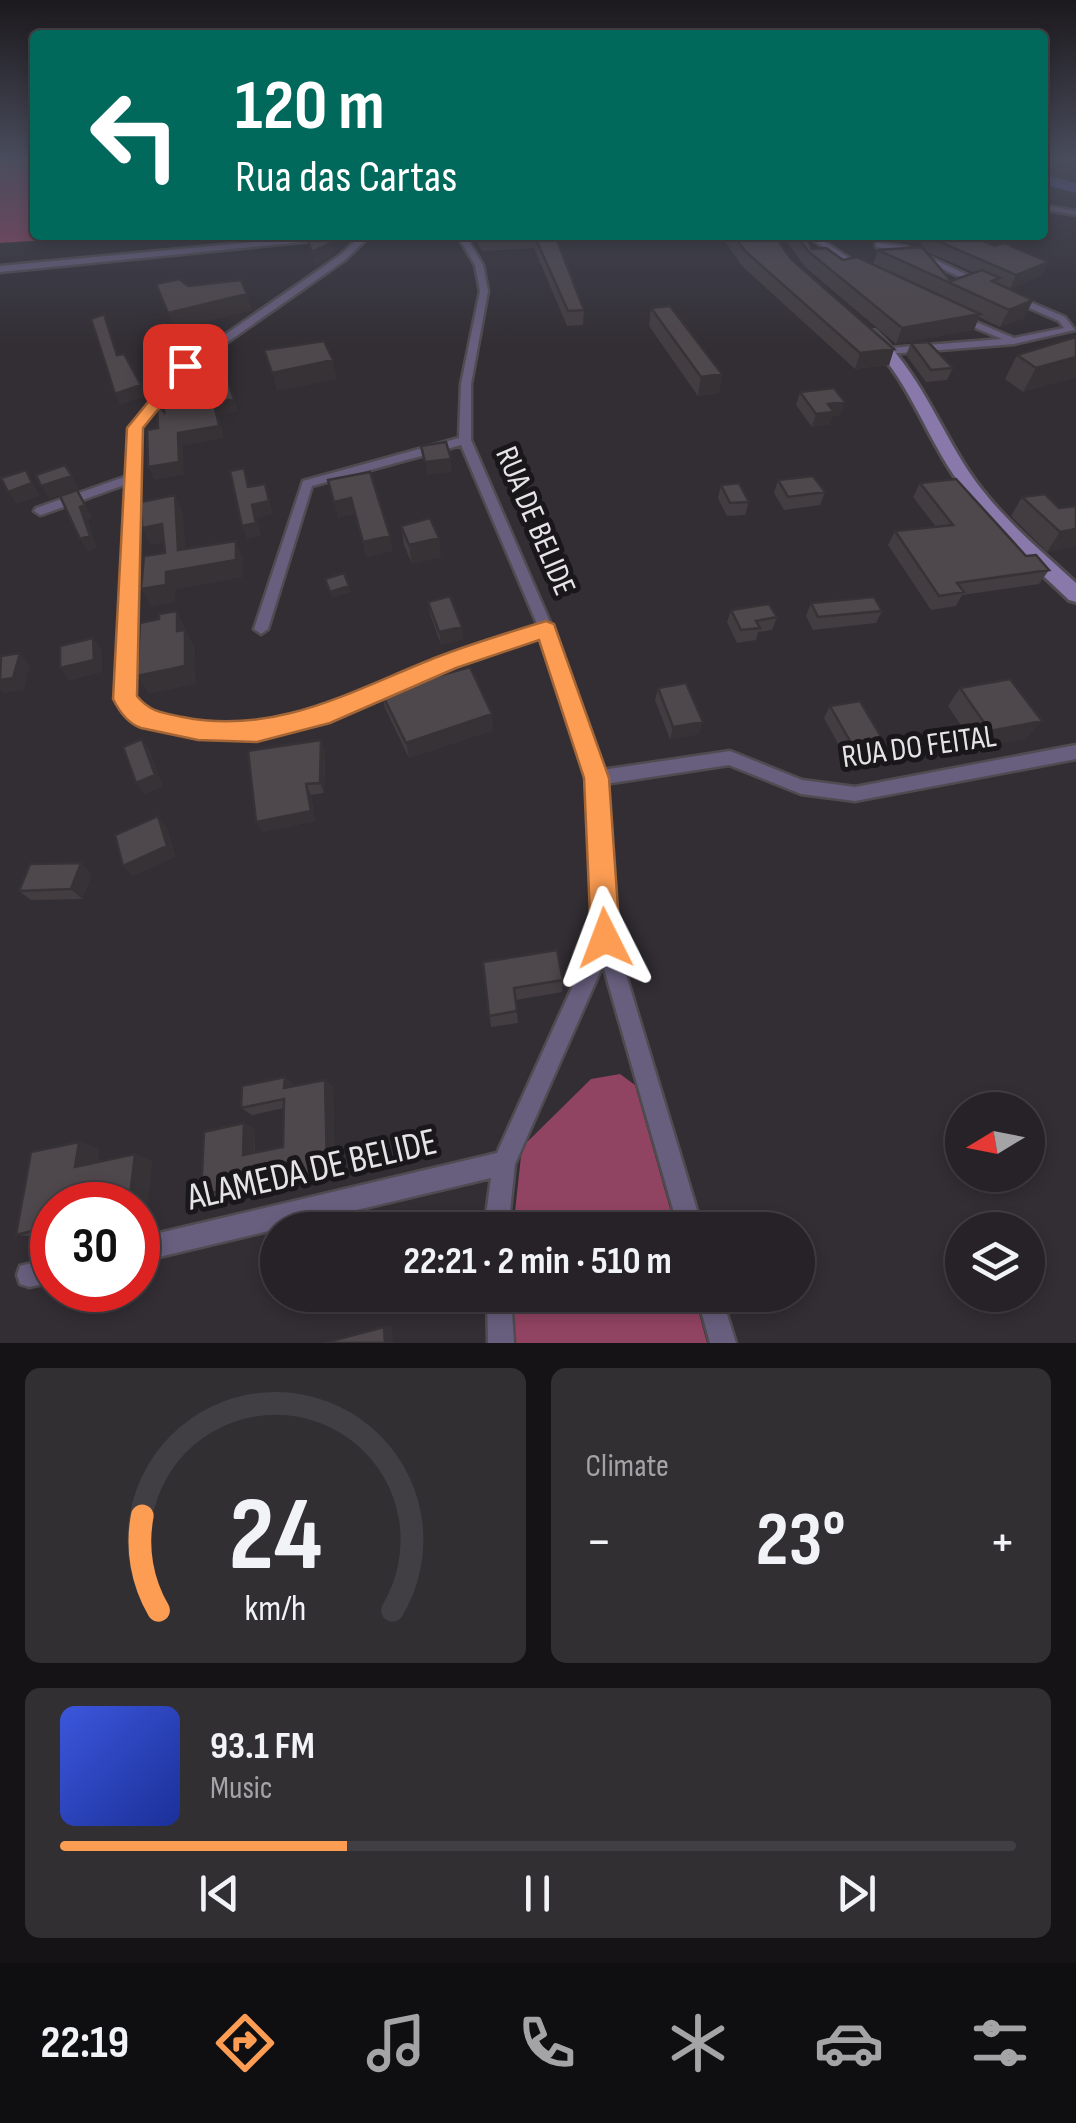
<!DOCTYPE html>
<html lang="en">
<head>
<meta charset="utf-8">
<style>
	body { margin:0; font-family:"Sofia Sans Condensed",sans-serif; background:#322f33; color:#f1f3f6; height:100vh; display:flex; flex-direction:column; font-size:38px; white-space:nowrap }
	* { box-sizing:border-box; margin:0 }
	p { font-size:32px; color:#a4a4a7 }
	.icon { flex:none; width:55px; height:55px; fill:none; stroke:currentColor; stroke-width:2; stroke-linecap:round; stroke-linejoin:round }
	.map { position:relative; height:1343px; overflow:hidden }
	.drawer { display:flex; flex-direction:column; gap:25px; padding:25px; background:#151315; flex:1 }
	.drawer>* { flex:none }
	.guide { position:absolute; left:30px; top:30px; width:1018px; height:210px; border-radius:10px; box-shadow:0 5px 15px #0003,0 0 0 2px #423f44; background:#00695c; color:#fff; overflow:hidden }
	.needle { width:65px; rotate:260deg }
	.fabs { position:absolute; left:945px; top:1092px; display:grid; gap:20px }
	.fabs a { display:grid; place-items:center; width:100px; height:100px; border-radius:50%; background:#262227; box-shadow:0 5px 15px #0003,0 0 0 2px #423f44; font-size:50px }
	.speed { position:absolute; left:30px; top:1182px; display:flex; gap:20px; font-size:50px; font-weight:700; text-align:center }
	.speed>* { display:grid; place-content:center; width:130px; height:130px; border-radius:50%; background:#262227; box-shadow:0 5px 15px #0003,0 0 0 2px #423f44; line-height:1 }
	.speed .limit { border:15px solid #d22; background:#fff; color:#111 }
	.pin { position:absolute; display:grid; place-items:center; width:85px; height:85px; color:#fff; margin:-42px; border-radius:20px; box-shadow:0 5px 15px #0006 }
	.me { position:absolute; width:110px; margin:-55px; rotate:357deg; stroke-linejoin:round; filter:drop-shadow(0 0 8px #0008) }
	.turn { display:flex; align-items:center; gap:35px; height:210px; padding:0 40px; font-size:45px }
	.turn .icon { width:130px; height:130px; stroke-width:2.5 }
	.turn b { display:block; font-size:70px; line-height:85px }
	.big { font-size:75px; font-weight:700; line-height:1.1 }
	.drawer .card { flex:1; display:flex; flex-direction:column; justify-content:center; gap:15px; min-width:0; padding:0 35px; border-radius:15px; background:#322f33 }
	.drawer .dial { align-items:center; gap:0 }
	.dial svg { height:260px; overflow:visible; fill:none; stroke:#423f44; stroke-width:7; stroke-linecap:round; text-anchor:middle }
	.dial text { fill:#f1f3f6; stroke:none }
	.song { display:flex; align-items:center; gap:30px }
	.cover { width:120px; height:120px; border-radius:15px; background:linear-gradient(135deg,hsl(230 70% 55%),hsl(230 70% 35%)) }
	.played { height:10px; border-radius:5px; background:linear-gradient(90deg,#fc9d53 30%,#423f44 30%) }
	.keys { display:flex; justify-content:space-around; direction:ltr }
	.heat { display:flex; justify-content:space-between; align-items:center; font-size:55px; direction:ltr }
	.drawer .tiles { flex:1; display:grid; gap:25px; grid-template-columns:1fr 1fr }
	.card:last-child { grid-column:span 2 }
	.trip { position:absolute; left:260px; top:1212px; width:555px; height:100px; border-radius:50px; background:#262227; box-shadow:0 5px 15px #0003,0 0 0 2px #423f44; font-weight:700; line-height:100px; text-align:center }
	.dock { display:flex; height:160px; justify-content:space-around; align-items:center; background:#0f0e10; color:#a4a4a7 }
	.dock .icon { width:70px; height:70px }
	.dock .active { color:#fc9d53 }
	.dock b { font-size:45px; color:#f1f3f6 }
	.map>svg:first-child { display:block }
	.forest { fill:#914362 }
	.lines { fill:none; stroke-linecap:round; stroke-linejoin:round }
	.river { fill:#51569c; fill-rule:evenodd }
	.minor-casing { stroke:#4f4b51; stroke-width:5 }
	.secondary-casing { stroke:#4f4b51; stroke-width:6 }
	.minor { fill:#685f7e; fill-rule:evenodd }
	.secondary { fill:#8879aa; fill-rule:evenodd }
	.wall { fill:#433d41; fill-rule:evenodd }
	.shaded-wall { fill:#373235 }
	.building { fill:#4e474c; stroke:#373235; stroke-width:2.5 }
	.route { fill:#fc9d53; stroke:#a46636; stroke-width:2.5 }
	.labels { text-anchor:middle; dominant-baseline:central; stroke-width:10; stroke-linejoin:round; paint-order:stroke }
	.street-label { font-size:32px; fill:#e7e4e8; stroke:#19171a }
	.near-street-label { font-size:38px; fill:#e7e4e8; stroke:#19171a }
</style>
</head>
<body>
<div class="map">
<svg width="1076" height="1343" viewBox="0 0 1076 1343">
	<rect width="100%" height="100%" fill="#322e34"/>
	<path class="forest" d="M0,158H35V235H123L0,243Z
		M620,1074L635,1085L676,1230H513L522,1147L591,1079Z
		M510,1295H694L707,1343H510Z"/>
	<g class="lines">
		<path class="river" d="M1042,174L1076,183V193L1042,184Z"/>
		<defs>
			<path id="minor" d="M1042,205L1076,211V215L1042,209Z
				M328,235H357L353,237L0,272V266Z
				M362,235H371L345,260L189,369L141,428L133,697C151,715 171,719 195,722C282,733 357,692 436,660C469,647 504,637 538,626L461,445L312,486L268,629L261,634L254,629L303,481L459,438L461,384L480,291L475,265L457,235H465L483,265L488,291L471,384V440L553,629L602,770L730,751L802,780L855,787L1076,745V759L855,801L801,794L729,765L605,784L615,938L703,1230H679L603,965L515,1164L508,1230H484L491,1178L138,1262V1238L497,1153L595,937L588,778L541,636C510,646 478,656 447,669C357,705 275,752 175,732C152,727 131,720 117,699L127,484L44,514L40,515L34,511L36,508L127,476L129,428L181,365L339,256Z
				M806,235H815L865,269L858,271Z
				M879,243L907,247L985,283L978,285L902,251L876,247V243Z
				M1016,296L1065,317L1075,330L1014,344L890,354L885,351L890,348L1002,339L954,319L952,317L957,314L1014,338L1064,328L1059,321L1013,301V297Z
				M52,1258V1282L29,1287L20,1284L17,1275L20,1266Z
				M487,1295H511L514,1343H488Z
				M697,1295H721L736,1343H710Z"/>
			<path id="secondary" d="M865,331H875C919,372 937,423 969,472C998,515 1038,548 1076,583V602L1069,600C1027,560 985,523 953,474C922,427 907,377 865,337Z"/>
		</defs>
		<use href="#minor" class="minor-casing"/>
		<use href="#secondary" class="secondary-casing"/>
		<use href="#minor" class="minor"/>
		<use href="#secondary" class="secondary"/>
	</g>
	<path class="wall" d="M477,235H588V237L557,239L584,310L583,325L567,326L534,248L482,251L478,244Z
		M716,235H774L791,259L894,349L889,365L855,369L742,266L724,240Z
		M782,235H806L812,249L843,260L873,264L878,250L920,247L924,235L1042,275L1010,289L998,283L1033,300L1024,318L1000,327L979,317L974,330L896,344L805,267ZM925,251L975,273L951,281Z
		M651,308L722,374L719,393L698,396L649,326Z
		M1076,337V377L1023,392L1005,379L1017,355Z
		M911,343L953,368L947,380L926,382L906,355Z
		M800,392L841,415L832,416L830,424L812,427L796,405Z
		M778,480L825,492L820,505L784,510L774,493Z
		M920,483L1026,556L1049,570L1039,584L962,595L956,606L931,610L888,545L895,531L936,527L913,497Z
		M721,485L749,502L745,515L727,516L718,498Z
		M1022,497L1076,546L1047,552L1011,516Z
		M401,526L441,557L412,564L404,545Z
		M428,602L462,627L463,639L441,645L430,614Z
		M811,603L882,611L876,623L813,630L806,616Z
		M731,610L777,617L772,630L758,632L756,640L737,643L727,622Z
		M658,688L699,734L670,739L655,700Z
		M960,688L1026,739L976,748L948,706Z
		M381,692L493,730L409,758L385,708Z
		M830,706L882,761L851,767L824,718Z
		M325,751L324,793L311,795L315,821L262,832L256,822Z
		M92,874L82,899L31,900L19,891Z
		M483,962L563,980L562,992L516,1000L518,1023L491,1027Z
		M285,1077L294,1085V1086L325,1080L333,1087L335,1174L214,1199L201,1195L244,1123L255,1130V1153L283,1147L284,1108L252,1115L241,1108Z
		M79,1142L99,1149L97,1163L152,1161L147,1213L138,1215V1205H52V1234L40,1237L16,1235Z"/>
	<path class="shaded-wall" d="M332,235L335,254L314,264L312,252Z
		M1049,262L1042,275L1010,289L1016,275Z
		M247,294L252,310L175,330L168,313Z
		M1033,300L1024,318L1000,327L1009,310Z
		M980,314L974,330L896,344L902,328Z
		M894,349L889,365L855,369L860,353Z
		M1076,357V377L1023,392L1036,368Z
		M333,360L337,379L277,391L272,373Z
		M722,374L719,393L698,396L701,377Z
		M141,385L146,396L120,405L115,394Z
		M234,399L238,411L219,416L224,438L183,446L184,475L154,480L148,467L178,433L214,403Z
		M845,402L841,415L832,416L830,424L812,427L816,414L828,404Z
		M451,459L452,472L427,475L425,462Z
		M26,470L40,496L16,504L8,492Z
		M72,476L79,489L49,499L41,486Z
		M265,484L273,514L257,518L261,536L247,539L242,526Z
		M77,490L93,518L88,520L97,548L88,552L80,539V507Z
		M175,495L183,513L187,568L178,550Z
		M351,498L355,514L338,518L334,502Z
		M162,524L170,541L151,545L142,528Z
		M1076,529V546L1047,552L1060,532Z
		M390,536L393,551L366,558L363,542Z
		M439,538L441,557L412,564L409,545Z
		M236,541L243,558V577L175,590V602L151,607L141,589L166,572Z
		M349,586L351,592L332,598L330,592Z
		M177,611L195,648L196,684L149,694L137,676L177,631Z
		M462,627L463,639L441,645L439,632Z
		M93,638L102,650V672L69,681L60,668Z
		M20,653L30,665L24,690L4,693L0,689V680Z
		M492,714L493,730L409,758L406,743Z
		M1042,721L1026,739L976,748L990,731Z
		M703,722L699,734L670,739L673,727Z
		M142,739L150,751L163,786L144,795L136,783Z
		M321,740L325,751L324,793L320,783Z
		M889,750L882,761L851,767L858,755Z
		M306,784L311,795L315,821L262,832L256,822Z
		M158,816L167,827L176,857L133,876L123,866Z
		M81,863L92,874L82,899L71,889Z
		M285,1077L294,1085V1096L284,1088Z
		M325,1080L333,1087L335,1174L327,1169Z
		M244,1123L255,1130L254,1161L243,1155Z
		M79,1142L99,1149L95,1173L75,1167Z
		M135,1154L152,1161L147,1213L138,1211V1205H129Z
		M392,1326L393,1343H385L384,1327Z"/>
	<path class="building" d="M306,235H332L333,242L312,252Z
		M534,235H555L584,310L568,311Z
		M733,235H774L791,259L894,349L860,353L745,251Z
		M796,235H806L812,249L826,248L843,260L857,257L980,314L902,328L809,252Z
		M924,235H956L963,238L972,236L995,246L1004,243L1049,262L1016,275Z
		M922,247L951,281L982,270L1000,278L992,281L1033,300L1009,310L878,250Z
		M179,279L188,286L241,280L247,294L168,313L156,284Z
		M670,306L722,374L701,377L651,308Z
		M104,314L117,355L124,354L141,385L115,394L91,319Z
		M1076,337V357L1036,368L1017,355Z
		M324,341L333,360L272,373L264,350Z
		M928,342L953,368L931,370L911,343Z
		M217,352L234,399L214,403L219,426L178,433L179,462L148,467L147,430L158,428L157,404L164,412L166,388L175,387L176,375L195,373L190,357Z
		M834,388L845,402L828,404L834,412L816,414L800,392Z
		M446,442L451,459L425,462L421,446Z
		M65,465L72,476L41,486L36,475Z
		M244,468L248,487L265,484L269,501L252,505L256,523L242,526L230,471Z
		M26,470L32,483L8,492L1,478Z
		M370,472L390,536L363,542L351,498L334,502L328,480Z
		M813,476L825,492L788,497L778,480Z
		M956,479L1026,556L1036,555L1049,570L957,583L964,592L939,596L895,531L953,525L920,483Z
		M739,483L749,502L730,503L721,485Z
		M77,490L85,505L80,507L90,536L80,539L60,496Z
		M1045,494L1059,508L1076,506V529L1060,532L1022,497Z
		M175,495L178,550L236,541V560L166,572V585L141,589L144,556L165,553L162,524L142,528L141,502Z
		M430,518L439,538L409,545L401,526Z
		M344,573L349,586L330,592L325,579Z
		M450,596L462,627L439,632L428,602Z
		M874,597L882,611L818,617L811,603Z
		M769,604L777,617L756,621L760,628L741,630L731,610Z
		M177,611V631L185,630V666L137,676L140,623L159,619V614Z
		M93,638L94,660L60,668V646Z
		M20,653L13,678L0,680L1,656Z
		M470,667L492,714L406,743L381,692Z
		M1010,679L1042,721L990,731L960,688Z
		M686,683L703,722L673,727L658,688Z
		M860,701L889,750L858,755L830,706Z
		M142,739L155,775L136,783L123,747Z
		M321,740L320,783L306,784L311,811L256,822L248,751Z
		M158,816L167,846L123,866L115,835Z
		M81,863L71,889L19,891L30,864Z
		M557,950L563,980L514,988L517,1011L489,1016L483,962Z
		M285,1077L284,1088L325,1080L327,1169L201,1195L204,1132L244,1123L243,1155L283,1147L284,1099L241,1108L242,1086Z
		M79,1142L75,1167L135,1154L129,1205H52V1226L16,1235L31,1152Z
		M384,1327L385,1343H324Z"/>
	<linearGradient id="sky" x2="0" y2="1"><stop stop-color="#1c191d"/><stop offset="0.46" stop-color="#494c5c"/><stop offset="1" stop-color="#494c5c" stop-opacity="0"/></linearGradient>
	<rect width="1076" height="346" fill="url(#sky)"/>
	<path class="route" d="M180,363L193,366L143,428L137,696C150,712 163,713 183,717C276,736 353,690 437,657C473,643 510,632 546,621L554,624L609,778L620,938L616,948L605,952L595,948L591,938L584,778L539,640L456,668L330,723L257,742L198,740L141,728C129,724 119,711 113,699L127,428Z"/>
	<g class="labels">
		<g class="street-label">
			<text transform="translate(535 521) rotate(67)">RUA DE BELIDE</text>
			<text transform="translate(919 747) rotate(-8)">RUA DO FEITAL</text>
		</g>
		<g class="near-street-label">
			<text transform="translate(312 1170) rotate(-13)">ALAMEDA DE BELIDE</text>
		</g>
	</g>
</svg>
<div class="fabs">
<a><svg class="needle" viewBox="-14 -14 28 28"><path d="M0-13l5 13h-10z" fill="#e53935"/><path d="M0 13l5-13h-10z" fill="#a4a4a7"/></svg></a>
<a><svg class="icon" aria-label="layers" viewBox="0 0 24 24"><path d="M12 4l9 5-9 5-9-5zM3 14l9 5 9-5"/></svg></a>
</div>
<div class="speed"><div class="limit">30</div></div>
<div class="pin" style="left:185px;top:366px;background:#d93025"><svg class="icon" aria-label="arrive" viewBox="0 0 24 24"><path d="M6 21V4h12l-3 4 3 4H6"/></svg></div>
<svg class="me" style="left:605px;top:938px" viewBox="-20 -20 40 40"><path d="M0-17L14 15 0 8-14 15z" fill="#fc9d53" stroke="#fff" stroke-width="4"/></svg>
<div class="trip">22:21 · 2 min · 510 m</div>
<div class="guide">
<div class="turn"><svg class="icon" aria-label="left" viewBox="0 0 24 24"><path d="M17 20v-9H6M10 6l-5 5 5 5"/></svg><div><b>120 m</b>Rua das Cartas</div></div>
</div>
</div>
<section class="drawer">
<div class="tiles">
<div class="card dial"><svg viewBox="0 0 100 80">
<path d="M14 69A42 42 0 1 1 86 69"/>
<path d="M14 69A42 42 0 0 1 9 40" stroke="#fc9d53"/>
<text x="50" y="56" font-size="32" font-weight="700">24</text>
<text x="50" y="72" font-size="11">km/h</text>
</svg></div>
<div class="card"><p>Climate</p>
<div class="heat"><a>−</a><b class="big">23°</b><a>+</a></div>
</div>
<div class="card">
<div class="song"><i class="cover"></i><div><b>93.1 FM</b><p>Music</p></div></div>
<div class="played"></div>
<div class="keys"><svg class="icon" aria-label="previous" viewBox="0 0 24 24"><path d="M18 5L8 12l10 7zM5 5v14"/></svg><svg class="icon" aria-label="pause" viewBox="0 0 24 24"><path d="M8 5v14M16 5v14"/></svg><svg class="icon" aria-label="next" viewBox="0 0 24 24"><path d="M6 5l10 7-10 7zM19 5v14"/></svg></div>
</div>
</div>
</section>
<nav class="dock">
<b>22:19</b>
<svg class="icon active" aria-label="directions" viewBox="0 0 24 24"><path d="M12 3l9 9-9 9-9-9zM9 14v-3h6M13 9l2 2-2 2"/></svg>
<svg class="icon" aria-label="music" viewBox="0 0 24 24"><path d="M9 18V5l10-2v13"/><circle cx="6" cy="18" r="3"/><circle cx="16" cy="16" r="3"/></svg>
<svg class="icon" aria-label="phone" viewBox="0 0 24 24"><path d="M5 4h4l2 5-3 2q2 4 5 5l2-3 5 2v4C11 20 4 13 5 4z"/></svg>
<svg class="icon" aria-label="climate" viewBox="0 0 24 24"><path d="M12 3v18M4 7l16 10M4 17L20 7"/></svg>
<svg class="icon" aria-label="car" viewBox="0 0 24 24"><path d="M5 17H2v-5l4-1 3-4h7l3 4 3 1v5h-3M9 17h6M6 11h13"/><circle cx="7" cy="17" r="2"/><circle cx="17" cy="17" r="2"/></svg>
<svg class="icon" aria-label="filters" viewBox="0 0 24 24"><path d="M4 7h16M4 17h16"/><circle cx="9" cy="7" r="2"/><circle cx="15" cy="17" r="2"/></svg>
</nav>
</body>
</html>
